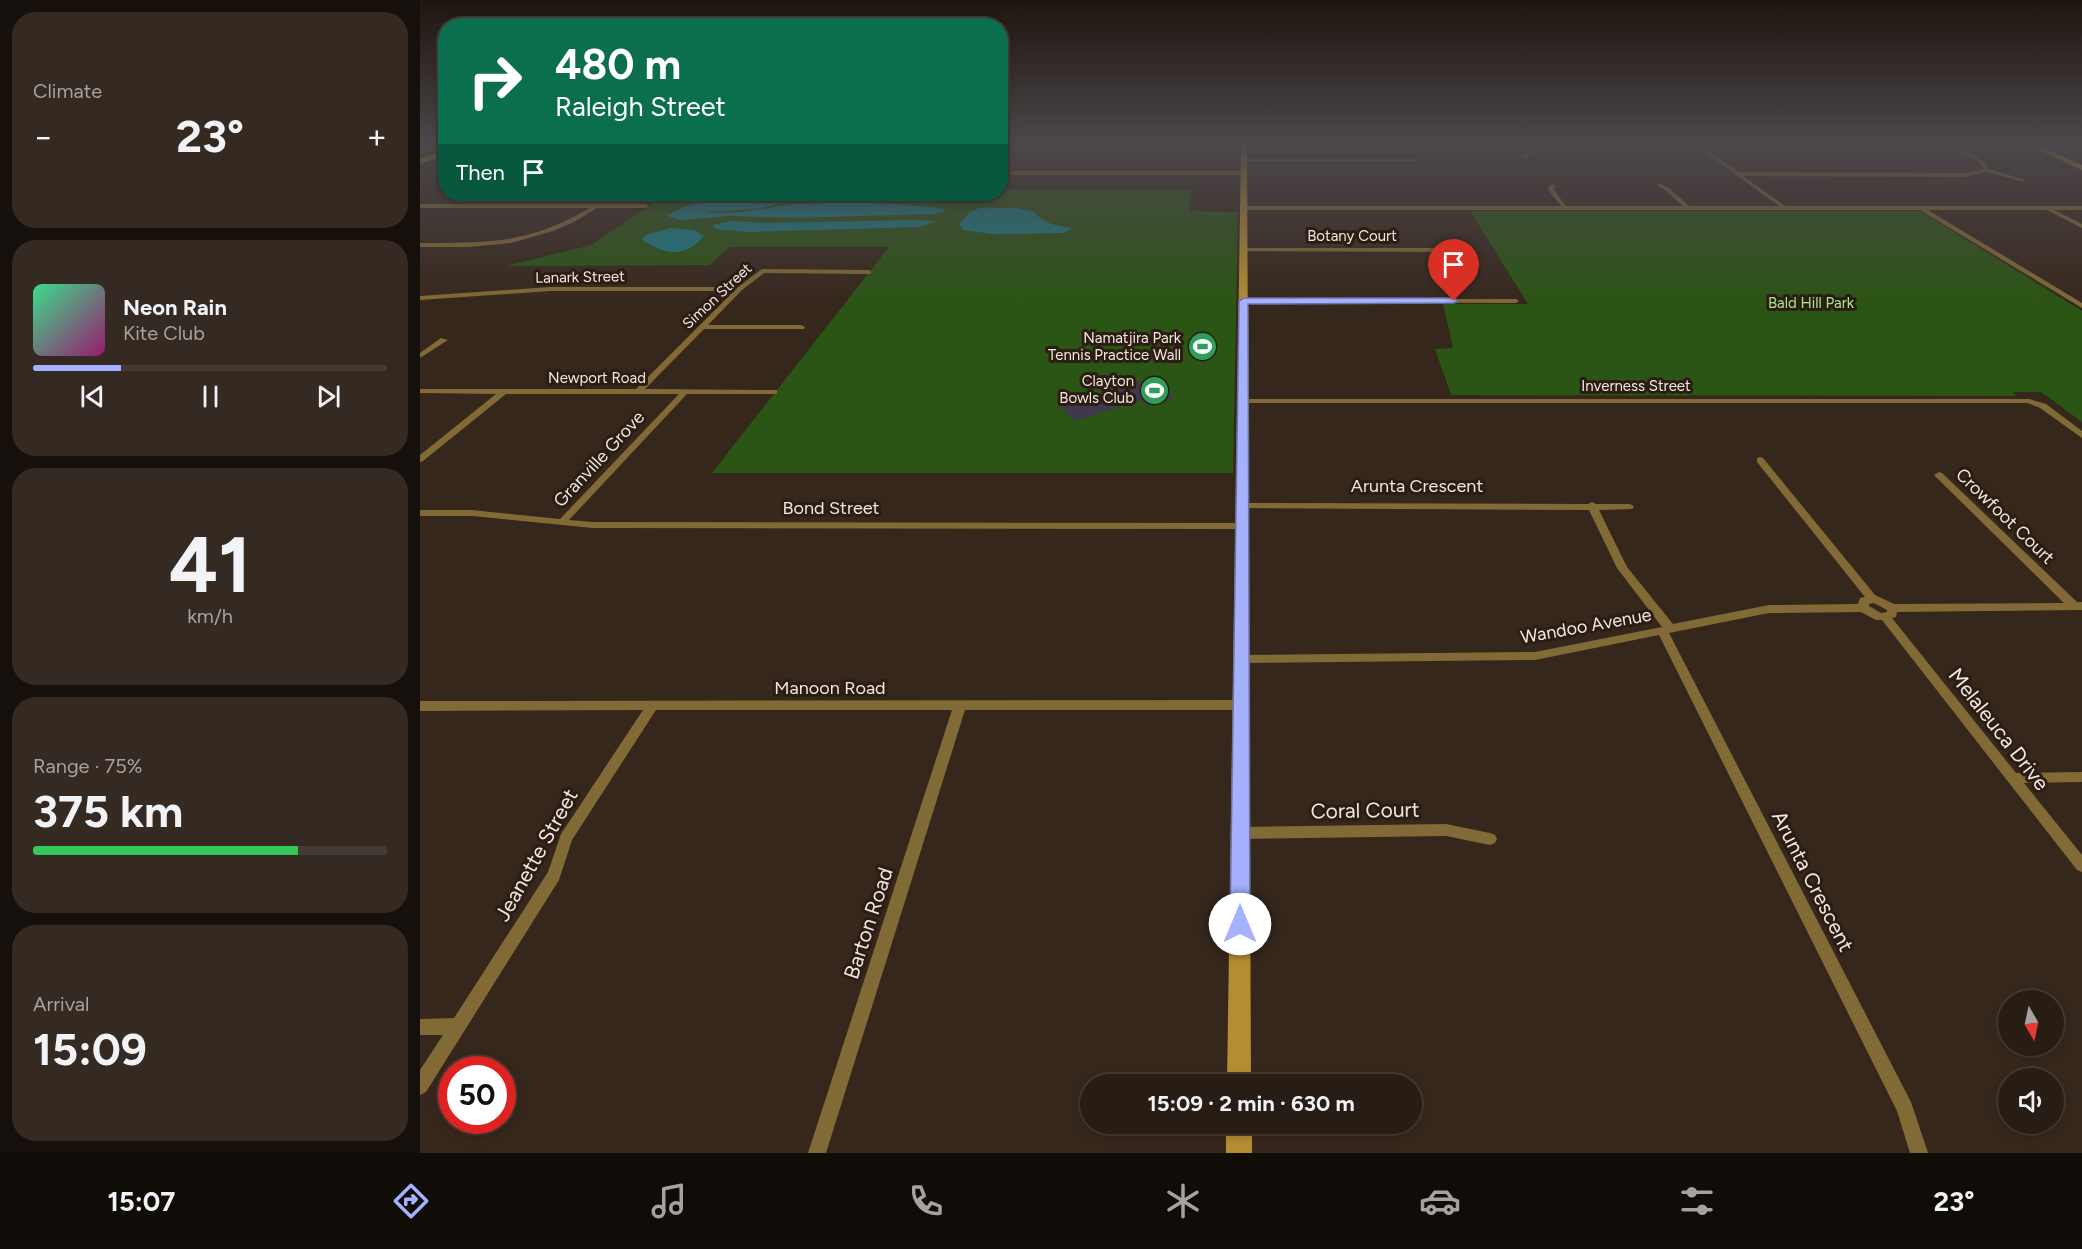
<!DOCTYPE html>
<html lang="en">
<head>
<meta charset="utf-8">
<style>
	body { margin:0; font-family:Figtree,sans-serif; background:#342a22; color:#f1f3f6; height:100vh; display:flex; flex-direction:column; font-size:22px; white-space:nowrap }
	* { box-sizing:border-box; margin:0 }
	p { font-size:20px; color:#a5a2a0 }
	.icon { flex:none; width:33px; height:33px; fill:none; stroke:currentColor; stroke-width:2; stroke-linecap:round; stroke-linejoin:round }
	.map { position:relative; flex:1; overflow:hidden }
	.side { display:flex; flex-direction:column; gap:12px; padding:12px; background:#16100c; width:420px }
	.side>* { flex:none }
	.hud { position:absolute; left:18px; top:18px; width:570px; height:183px; border-radius:24px; box-shadow:0 3px 9px #0003,0 0 0 2px #443b34; background:#0b6e4f; color:#fff; overflow:hidden }
	.needle { width:39px; rotate:171deg }
	.tools { position:absolute; left:1578px; top:990px; display:grid; gap:12px }
	.tools a { display:grid; place-items:center; width:66px; height:66px; border-radius:50%; background:#281d15; box-shadow:0 3px 9px #0003,0 0 0 2px #443b34; font-size:30px }
	.speed { position:absolute; left:18px; top:1056px; display:flex; gap:12px; font-size:30px; font-weight:700; text-align:center }
	.speed>* { display:grid; place-content:center; width:78px; height:78px; border-radius:50%; background:#281d15; box-shadow:0 3px 9px #0003,0 0 0 2px #443b34; line-height:1 }
	.speed .limit { border:9px solid #d22; background:#fff; color:#111 }
	.pin { position:absolute; display:grid; place-items:center; width:51px; height:51px; color:#fff; margin:-62px -26px; border-radius:50% 50% 50% 0; rotate:-45deg; box-shadow:0 0 6px #0007 }
	.pin .icon { rotate:45deg }
	.me { position:absolute; width:66px; margin:-33px; rotate:0deg; stroke-linejoin:round; filter:drop-shadow(0 0 4px #0008) }
	.turn { display:flex; align-items:center; gap:21px; height:126px; padding:0 18px; font-size:27px }
	.turn .icon { width:78px; height:78px; stroke-width:2.5 }
	.turn b { display:block; font-size:42px; line-height:51px }
	.then { display:flex; align-items:center; height:57px; padding:0 18px; background:#0003; gap:12px; font-size:22px }
	.big { font-size:45px; font-weight:700; line-height:1.1 }
	.side .tile { flex:1; display:flex; flex-direction:column; justify-content:center; gap:9px; min-width:0; padding:0 21px; border-radius:24px; background:#342a22 }
	.side .dial { align-items:center; gap:0 }
	.dial b { font-size:78px; line-height:1 }
	.song { display:flex; align-items:center; gap:18px }
	.cover { width:72px; height:72px; border-radius:9px; background:linear-gradient(135deg,hsl(150 70% 55%),hsl(320 70% 35%)) }
	.played { height:6px; border-radius:3px; background:linear-gradient(90deg,#a5b1fc 25%,#443b34 25%) }
	.keys { display:flex; justify-content:space-around; direction:ltr }
	.heat { display:flex; justify-content:space-between; align-items:center; font-size:33px; direction:ltr }
	.charge { height:9px; border-radius:4px; background:linear-gradient(90deg,#34c759 75%,#443b34 0) }
	.trip { position:absolute; left:660px; top:1074px; width:342px; height:60px; border-radius:30px; background:#281d15; box-shadow:0 3px 9px #0003,0 0 0 2px #443b34; font-weight:700; line-height:60px; text-align:center }
	.tab-bar { display:flex; height:96px; justify-content:space-around; align-items:center; background:#100c08; color:#a5a2a0 }
	.tab-bar .icon { width:42px; height:42px }
	.tab-bar .selected { color:#a5b1fc }
	.tab-bar b { font-size:27px; color:#f1f3f6 }
	main { display:flex; flex:1; min-height:0 }
	.map>svg:first-child { display:block }
	.green { fill:#2b5514 }
	.water { fill:#187f86 }
	.building { fill:#3e3a4b }
	.lines { fill:none; stroke-linecap:round; stroke-linejoin:round }
	.minor { fill:#826a36; fill-rule:evenodd }
	.secondary { fill:#b48d33; fill-rule:evenodd }
	.primary { fill:#daa82a; fill-rule:evenodd }
	.route { fill:#a5b1fc; stroke:#6b73a4; stroke-width:1.5 }
	.labels { text-anchor:middle; dominant-baseline:central; stroke-width:6; stroke-linejoin:round; paint-order:stroke }
	.far-street-label { font-size:15px; fill:#f1e6e0; stroke:#2c1d13 }
	.far-park-label { font-size:15px; fill:#a6e689; stroke:#2c1d13 }
	.far-poi-label { font-size:15px; fill:#f1e6e0; stroke:#2c1d13; text-anchor:end }
	.street-label { font-size:18px; fill:#f1e6e0; stroke:#2c1d13 }
	.near-street-label { font-size:21px; fill:#f1e6e0; stroke:#2c1d13 }
</style>
</head>
<body>
<main>
<section class="side">
<div class="tile"><p>Climate</p>
<div class="heat"><a>−</a><b class="big">23°</b><a>+</a></div>
</div>
<div class="tile">
<div class="song"><i class="cover"></i><div><b>Neon Rain</b><p>Kite Club</p></div></div>
<div class="played"></div>
<div class="keys"><svg class="icon" aria-label="previous" viewBox="0 0 24 24"><path d="M18 5L8 12l10 7zM5 5v14"/></svg><svg class="icon" aria-label="pause" viewBox="0 0 24 24"><path d="M8 5v14M16 5v14"/></svg><svg class="icon" aria-label="next" viewBox="0 0 24 24"><path d="M6 5l10 7-10 7zM19 5v14"/></svg></div>
</div>
<div class="tile dial"><b>41</b><p>km/h</p></div>
<div class="tile"><p>Range · 75%</p><b class="big">375 km</b><div class="charge"></div></div>
<div class="tile"><p>Arrival</p><b class="big">15:09</b></div>
</section>
<div class="map">
<svg width="1662" height="1153" viewBox="0 0 1662 1153">
	<rect width="100%" height="100%" fill="#36271c"/>
	<path class="green" d="M581,189H772L769,211L818,212L813,473H292L469,247H310L289,265L86,266L171,245L247,194H580Z
		M1050,211H1500L1662,311V422L1621,392H1592L1597,396L1031,395L1015,349L1033,348L1023,304H1108Z"/>
	<path class="water" d="M370,201L337,209L285,212C316,217 347,206 377,204C427,201 477,202 526,209L521,213L510,214L374,218L309,216L261,220L247,216C281,191 331,209 370,201Z
		M560,208H598L615,212C622,224 639,226 652,228L644,233L573,234L543,230L539,224L551,211Z
		M492,220L516,221L500,227L329,232L295,229L293,225L311,221L344,223Z
		M251,228L274,230L284,236C265,259 244,254 222,240L227,234Z"/>
	<path class="building" d="M731,378L755,398L728,406L721,400L655,421L638,406Z"/>
	<g class="lines">
		<path class="minor" d="M1445,144H1450L1454,149L1452,150L1289,151L1319,172L1545,173L1564,169L1560,163L1525,144H1531L1564,161L1569,169L1606,180L1603,182L1567,172L1545,177L1323,176L1365,206H1662V210H1634L1662,224V228L1627,210H1508L1662,303V308L1500,210H824L821,208L824,206H1141L1128,190L1129,186L1132,184L1135,186L1134,190L1146,206H1263L1245,190L1237,186L1239,183L1249,188L1269,206H1359L1285,152L1127,151L1108,155V158L1106,159L1104,158V154L1127,149L1281,150L1283,148H1448Z
			M580,145H824L826,146L824,147H580Z
			M7,158H26V160H5Z
			M824,159H997L999,160L997,161H822Z
			M580,171H824L827,173L824,175H580Z
			M0,204H226L229,206L226,208H177L154,222L133,231L91,243L49,247H0V243C69,243 108,244 170,208H0Z
			M824,248H1039L1042,250L1039,252L822,251V249Z
			M342,269L449,270L452,272L449,274L344,273L322,290L288,325H381L385,327L384,329H284L225,389L354,390H357V394H267L149,520L172,522L822,523L827,526L822,529L172,528L52,516H0V510H52L140,519L259,394H86L3,461L0,462V455L76,394L0,393V389H216L314,291H130L0,300V296L130,287H318Z
			M824,299H1096L1099,301L1096,303L822,302V300Z
			M21,338L28,340L0,358V353Z
			M819,399H1609L1626,404L1662,431V438L1620,408L1608,403H822L818,401Z
			M1340,457L1343,458L1455,595L1474,604L1644,603L1516,477L1514,475L1519,472L1522,473L1657,602H1662V610L1477,612L1476,617L1472,618L1596,773L1662,772V782L1604,783L1662,855V872L1657,870L1462,620H1456L1441,612L1349,613L1249,633L1491,1102L1508,1153H1490L1477,1111L1239,635L1115,660L821,663L817,662L815,659L817,656L821,655L1115,652L1242,627L1197,568L1169,510L819,508L817,506L822,503L1168,504L1172,502L1176,504H1209L1212,505L1214,507L1212,509L1179,510L1207,567L1253,624L1349,605L1438,604L1440,598L1445,597L1337,462V458ZM1454,603L1467,610V612L1461,613L1449,606V604Z
			M821,700L825,702L827,705L825,708L821,710H545L406,1153H388L532,710H236L152,840L139,880L6,1092L0,1095V1070L23,1035H0V1019L34,1018L128,872L141,834L223,710L0,711V701Z
			M1026,824L1070,833L1075,835L1077,839L1075,843L1070,845L1026,836L820,839L815,837L813,833L815,829L820,827Z"/>
		<path class="secondary" d="M821,144H827L831,1084H807Z
			M806,1124H832V1153H806Z"/>
		<path class="primary" d="M1606,144H1615L1662,165V170Z
			M26,149V154L0,164V159Z"/>
	</g>
	<linearGradient id="sky" x2="0" y2="1"><stop stop-color="#1e150f"/><stop offset="0.47" stop-color="#4c474b"/><stop offset="1" stop-color="#4c474b" stop-opacity="0"/></linearGradient>
	<rect width="1662" height="306" fill="url(#sky)"/>
	<path class="route" d="M824,298H1034L1038,301L1034,303L828,304L830,924L827,931L820,933L813,931L810,924L819,301Z"/>
	<defs>
		<symbol id="stadium-disc" viewBox="-11 -11 22 22"><circle r="9.5" fill="#2e9e5b" stroke="#2c1d13"/><path d="M0-5a6.5 5 0 1 0 0 10a6.5 5 0 1 0 0-10ZM-3.5-1.8h7v3.6h-7Z" fill="#fff"/></symbol>
	</defs>
	<g fill-rule="evenodd">
		<use href="#stadium-disc" x="766" y="330" width="33" height="33"/>
		<use href="#stadium-disc" x="718" y="374" width="33" height="33"/>
	</g>
	<g class="labels">
		<g class="far-street-label">
			<text x="932" y="236">Botany Court</text>
			<text transform="translate(160 277) rotate(-1)">Lanark Street</text>
			<text transform="translate(297 296) rotate(-43)">Simon Street</text>
			<text x="177" y="378">Newport Road</text>
			<text x="1216" y="386">Inverness Street</text>
		</g>
		<g class="far-park-label">
			<text x="1391" y="303">Bald Hill Park</text>
		</g>
		<g class="far-poi-label">
			<text x="761" y="338">Namatjira Park<tspan x="761" dy="17">Tennis Practice Wall</tspan></text>
			<text x="714" y="381">Clayton<tspan x="714" dy="17">Bowls Club</tspan></text>
		</g>
		<g class="street-label">
			<text transform="translate(179 459) rotate(-47)">Granville Grove</text>
			<text x="997" y="486">Arunta Crescent</text>
			<text x="411" y="508">Bond Street</text>
			<text transform="translate(1585 516) rotate(44)">Crowfoot Court</text>
			<text transform="translate(1166 626) rotate(-10)">Wandoo Avenue</text>
			<text x="410" y="688">Manoon Road</text>
		</g>
		<g class="near-street-label">
			<text transform="translate(1579 729) rotate(52)">Melaleuca Drive</text>
			<text transform="translate(945 810) rotate(-1)">Coral Court</text>
			<text transform="translate(116 855) rotate(-61)">Jeanette Street</text>
			<text transform="translate(1393 881) rotate(63)">Arunta Crescent</text>
			<text transform="translate(448 923) rotate(-72)">Barton Road</text>
		</g>
	</g>
</svg>
<div class="tools">
<a><svg class="needle" viewBox="-14 -14 28 28"><path d="M0-13l5 13h-10z" fill="#e53935"/><path d="M0 13l5-13h-10z" fill="#a5a2a0"/></svg></a>
<a><svg class="icon" aria-label="sound" viewBox="0 0 24 24"><path d="M4 9h4l5-4v14l-5-4H4zM17 9q2 3 0 6"/></svg></a>
</div>
<div class="speed"><div class="limit">50</div></div>
<div class="pin" style="left:1034px;top:301px;background:#d93025"><svg class="icon" aria-label="arrive" viewBox="0 0 24 24"><path d="M6 21V4h12l-3 4 3 4H6"/></svg></div>
<svg class="me" style="left:820px;top:924px" viewBox="-20 -20 40 40"><circle r="19" fill="#fff"/><path d="M0-13L10 11 0 6-10 11z" fill="#a5b1fc"/></svg>
<div class="trip">15:09 · 2 min · 630 m</div>
<div class="hud">
<div class="turn"><svg class="icon" aria-label="right" viewBox="0 0 24 24"><path d="M7 20v-9h11M14 6l5 5-5 5"/></svg><div><b>480 m</b>Raleigh Street</div></div>
<div class="then">Then<svg class="icon" aria-label="arrive" viewBox="0 0 24 24"><path d="M6 21V4h12l-3 4 3 4H6"/></svg></div>
</div>
</div>
</main>
<nav class="tab-bar">
<b>15:07</b>
<svg class="icon selected" aria-label="directions" viewBox="0 0 24 24"><path d="M12 3l9 9-9 9-9-9zM9 14v-3h6M13 9l2 2-2 2"/></svg>
<svg class="icon" aria-label="music" viewBox="0 0 24 24"><path d="M9 18V5l10-2v13"/><circle cx="6" cy="18" r="3"/><circle cx="16" cy="16" r="3"/></svg>
<svg class="icon" aria-label="phone" viewBox="0 0 24 24"><path d="M5 4h4l2 5-3 2q2 4 5 5l2-3 5 2v4C11 20 4 13 5 4z"/></svg>
<svg class="icon" aria-label="climate" viewBox="0 0 24 24"><path d="M12 3v18M4 7l16 10M4 17L20 7"/></svg>
<svg class="icon" aria-label="car" viewBox="0 0 24 24"><path d="M5 17H2v-5l4-1 3-4h7l3 4 3 1v5h-3M9 17h6M6 11h13"/><circle cx="7" cy="17" r="2"/><circle cx="17" cy="17" r="2"/></svg>
<svg class="icon" aria-label="filters" viewBox="0 0 24 24"><path d="M4 7h16M4 17h16"/><circle cx="9" cy="7" r="2"/><circle cx="15" cy="17" r="2"/></svg>
<b>23°</b>
</nav>
</body>
</html>
